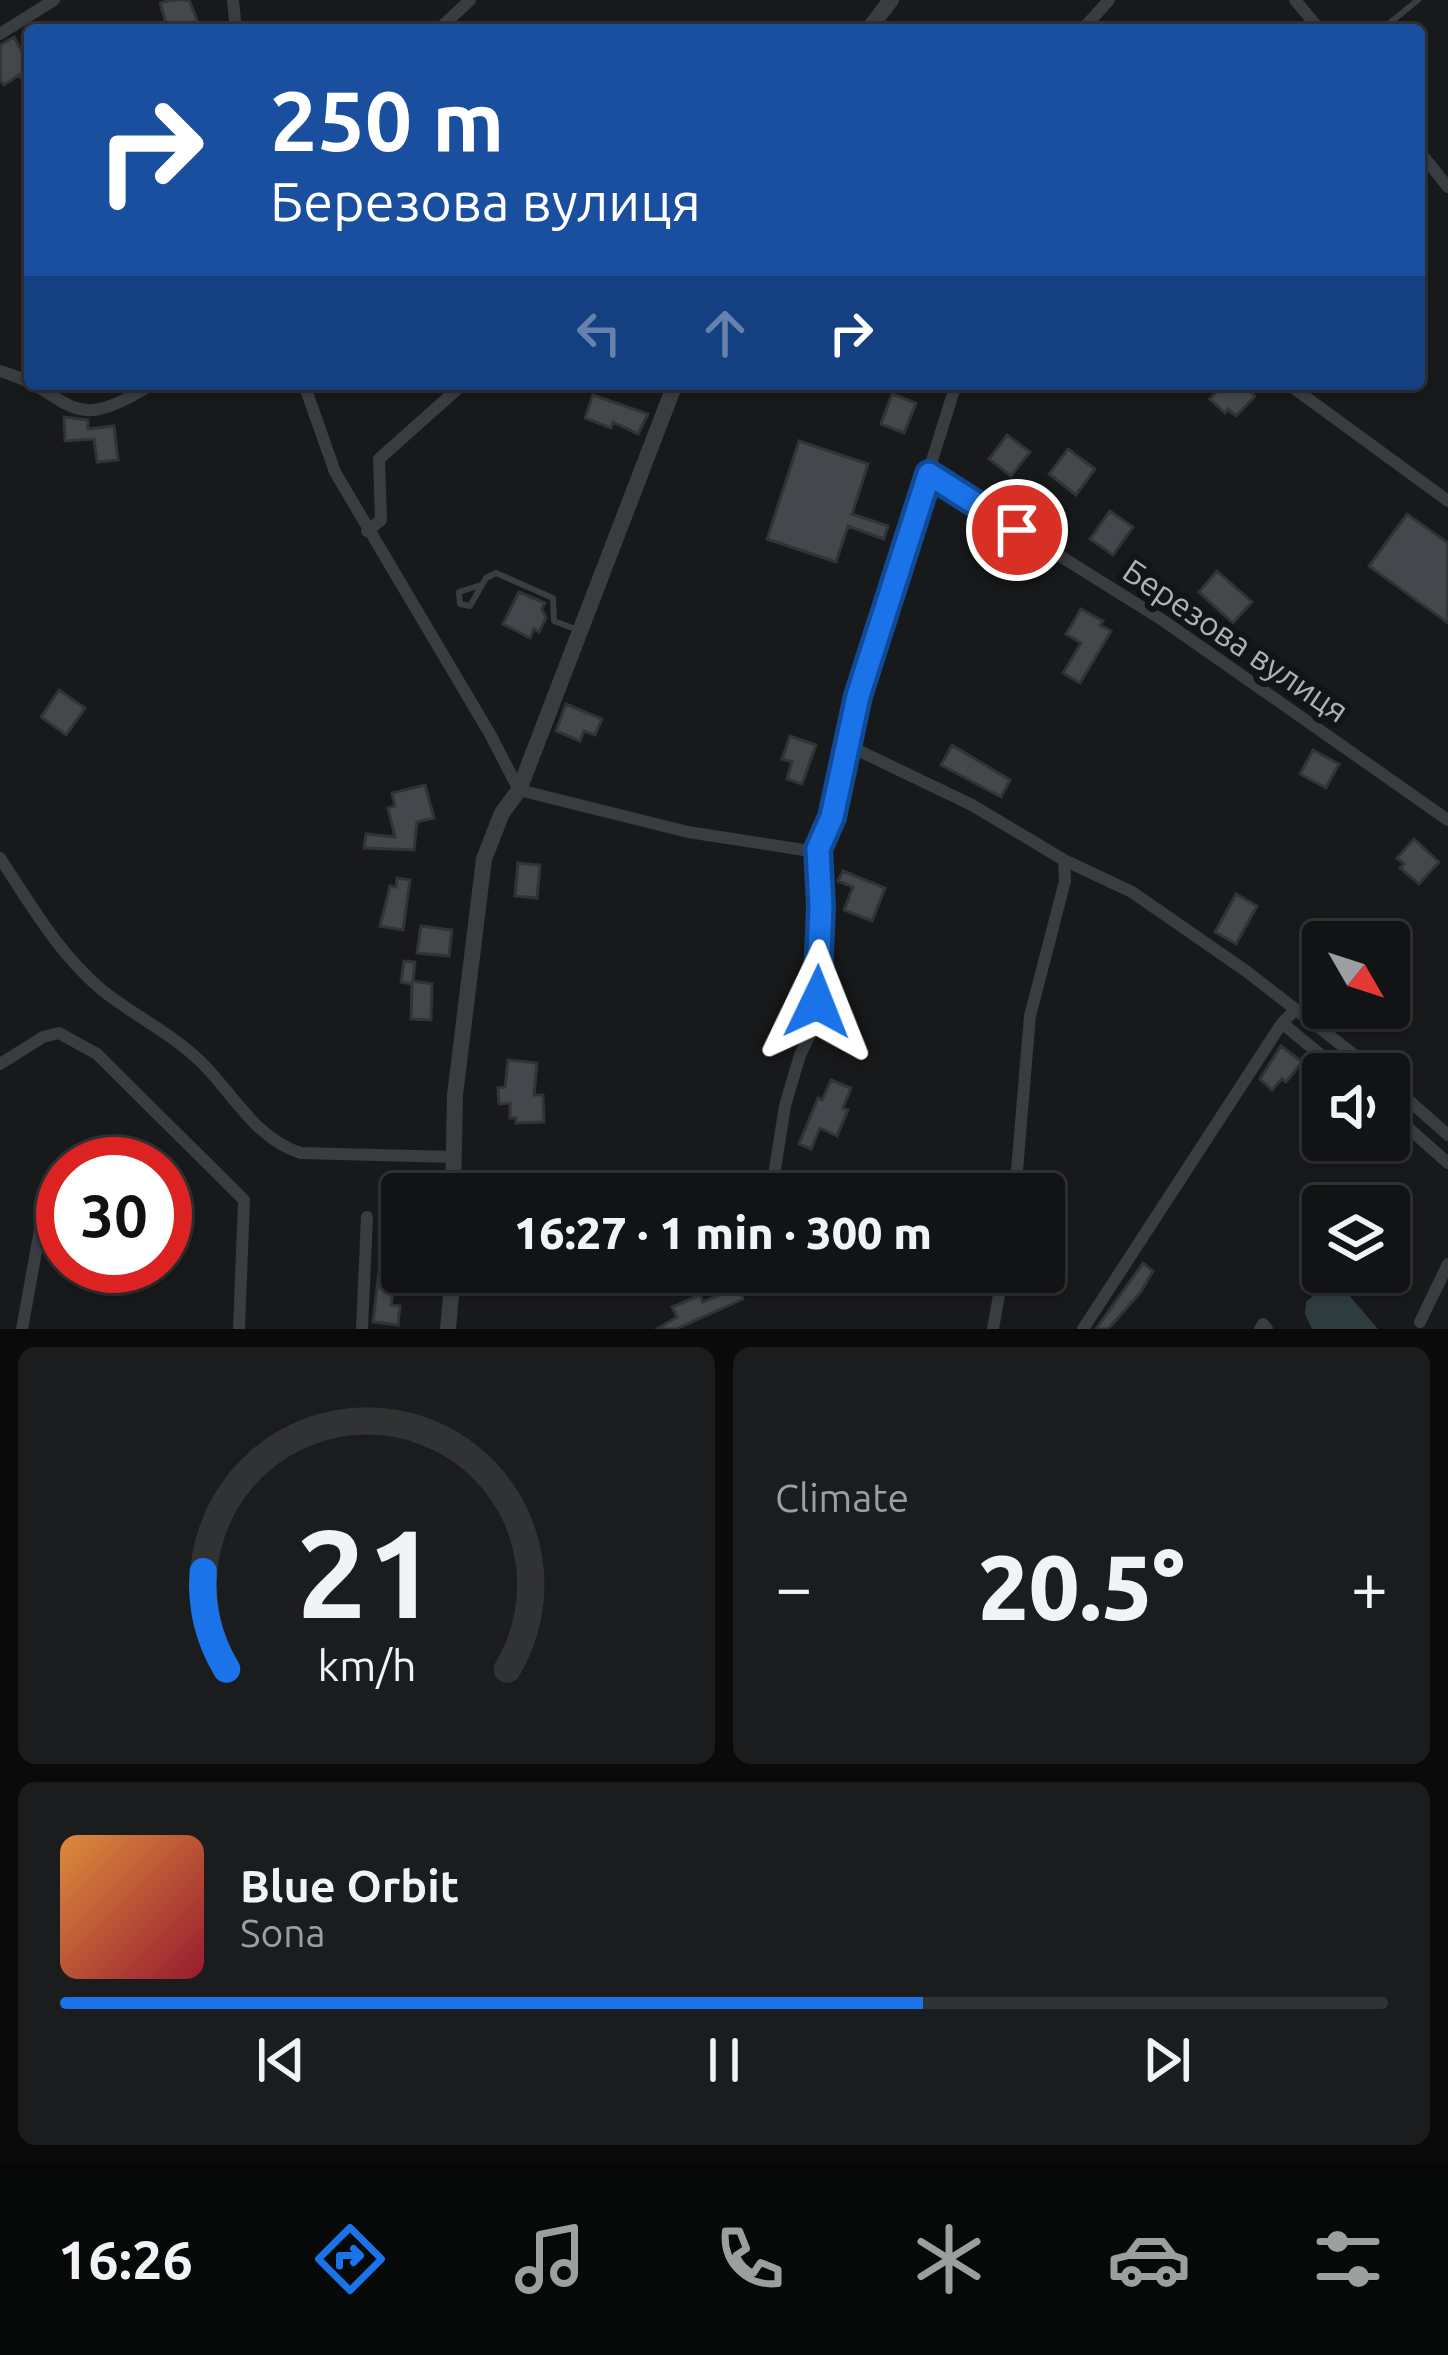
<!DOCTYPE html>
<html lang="en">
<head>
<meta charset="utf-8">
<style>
	body { margin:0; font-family:Ubuntu,sans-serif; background:#1b1c1d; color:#f1f3f6; height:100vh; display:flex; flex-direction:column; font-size:45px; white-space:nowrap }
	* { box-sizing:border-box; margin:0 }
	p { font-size:39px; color:#9c9ea0 }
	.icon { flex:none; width:66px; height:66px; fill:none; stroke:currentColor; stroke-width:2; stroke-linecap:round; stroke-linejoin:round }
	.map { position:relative; height:1329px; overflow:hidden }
	.drawer { display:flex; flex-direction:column; gap:18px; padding:18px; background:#0a0a0b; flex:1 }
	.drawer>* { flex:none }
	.guide { position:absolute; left:24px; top:24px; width:1401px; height:366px; border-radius:12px; box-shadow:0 3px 9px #0004,0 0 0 3px #313234; background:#1a4fa0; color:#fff; overflow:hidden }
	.needle { width:78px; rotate:129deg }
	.tools { position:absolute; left:1302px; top:921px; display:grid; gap:24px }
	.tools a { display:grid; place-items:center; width:108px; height:108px; border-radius:12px; background:#121314; box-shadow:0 3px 9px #0004,0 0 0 3px #313234; font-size:60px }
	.speed { position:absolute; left:36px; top:1137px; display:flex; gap:24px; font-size:60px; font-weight:700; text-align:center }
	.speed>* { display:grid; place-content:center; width:156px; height:156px; border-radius:50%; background:#121314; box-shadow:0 3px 9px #0004,0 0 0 3px #313234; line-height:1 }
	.speed .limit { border:18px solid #d22; background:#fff; color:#111 }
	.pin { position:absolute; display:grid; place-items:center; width:102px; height:102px; color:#fff; margin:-51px; border:6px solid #fff; border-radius:50%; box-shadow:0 3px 12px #0007 }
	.me { position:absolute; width:132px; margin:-66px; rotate:2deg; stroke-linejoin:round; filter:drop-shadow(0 0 9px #0008) }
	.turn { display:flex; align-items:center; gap:42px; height:252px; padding:0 48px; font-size:54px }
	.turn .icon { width:156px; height:156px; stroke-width:2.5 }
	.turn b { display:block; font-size:84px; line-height:102px }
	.lanes { display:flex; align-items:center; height:114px; padding:0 48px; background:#0003; justify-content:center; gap:60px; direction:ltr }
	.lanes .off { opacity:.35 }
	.big { font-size:90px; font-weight:800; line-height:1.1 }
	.drawer .widget { flex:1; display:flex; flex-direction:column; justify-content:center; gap:18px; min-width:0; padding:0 42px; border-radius:18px; background:#1b1c1d }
	.drawer .dial { align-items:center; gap:0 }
	.dial svg { height:312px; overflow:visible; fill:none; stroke:#313234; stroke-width:7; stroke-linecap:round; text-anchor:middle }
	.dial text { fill:#f1f3f6; stroke:none }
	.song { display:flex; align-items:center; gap:36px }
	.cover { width:144px; height:144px; border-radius:18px; background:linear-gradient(135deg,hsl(30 70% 55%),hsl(350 70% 35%)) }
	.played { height:12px; border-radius:6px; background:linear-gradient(90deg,#1a73e8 65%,#313234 65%) }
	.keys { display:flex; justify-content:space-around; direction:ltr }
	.heat { display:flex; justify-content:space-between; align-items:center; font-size:66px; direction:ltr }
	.drawer .tiles { flex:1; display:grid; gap:18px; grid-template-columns:1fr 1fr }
	.widget:last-child { grid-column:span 2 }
	.trip { position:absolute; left:381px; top:1173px; width:684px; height:120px; border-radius:12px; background:#121314; box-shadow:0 3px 9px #0004,0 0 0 3px #313234; font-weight:800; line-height:120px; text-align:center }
	.dock { display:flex; height:192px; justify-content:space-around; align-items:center; background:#070808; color:#9c9ea0 }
	.dock .icon { width:84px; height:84px }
	.dock .current { color:#1a73e8 }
	.dock b { font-size:54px; color:#f1f3f6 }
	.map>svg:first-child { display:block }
	.water { fill:#2e3c40 }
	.building { fill:#44474b; stroke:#323337; stroke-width:3 }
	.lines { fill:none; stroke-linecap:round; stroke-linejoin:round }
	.service { stroke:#393c40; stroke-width:6 }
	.minor { stroke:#393c40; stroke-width:12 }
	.tertiary { stroke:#393c40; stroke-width:16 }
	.route-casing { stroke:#114b97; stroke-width:30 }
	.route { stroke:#1a73e8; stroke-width:21 }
	.labels { text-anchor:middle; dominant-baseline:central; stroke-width:12; stroke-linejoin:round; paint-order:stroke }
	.street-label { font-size:33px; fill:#aab3bb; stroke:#131416 }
</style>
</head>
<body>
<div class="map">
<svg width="1448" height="1329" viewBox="0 0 1448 1329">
	<rect width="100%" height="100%" fill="#18191b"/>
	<path class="water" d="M1324,1286L1342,1287L1378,1329H1312L1305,1314L1306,1302Z"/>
	<path class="building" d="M171,0H189L201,30H168L160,3Z
		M14,37L30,67V89L19,75L4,85L0,79V45Z
		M1224,384H1242L1255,396L1236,416L1228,409L1225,413L1210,399Z
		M892,394L916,403L904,433L881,424Z
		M593,395L648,414L638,434L613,422L611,428L585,418Z
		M64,417L88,420V429L114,426L118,460L97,462L94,439L65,441Z
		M1007,435L1030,452L1011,476L989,459Z
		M799,441L868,464L852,514L888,526L884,539L848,526L836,562L767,539Z
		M1068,449L1095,469L1076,495L1049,474Z
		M1110,511L1133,527L1113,555L1090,539Z
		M1407,514L1448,543V623L1369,566Z
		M1217,571L1252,602L1233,623L1199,592Z
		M519,592L545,603L542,609L546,618L539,632L534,629L530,638L503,624Z
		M1081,609L1103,621L1100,625L1111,631L1080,683L1063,673L1081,643L1066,634Z
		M59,690L85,708L66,735L41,717Z
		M566,704L602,719L595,735L584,731L580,741L556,731Z
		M790,736L816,745L802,784L787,779L792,762L782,759Z
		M952,745L1010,780L1001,797L941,765Z
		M1313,750L1339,764L1326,788L1300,774Z
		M425,785L434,818L417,822L414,850L364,848L366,834L395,837L388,808L395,806L392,793Z
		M1414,839L1439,862L1419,884L1400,868L1404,864L1397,858Z
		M518,863L540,865L537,898L515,896Z
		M843,871L885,888L872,921L844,910L853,887L838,881Z
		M397,878L410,880L403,930L380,926L390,886L396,887Z
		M1236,894L1257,906L1236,944L1215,932Z
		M421,926L452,930L449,956L417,953Z
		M404,961L415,962L413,981L432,984L431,1020L411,1019L412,984L401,982Z
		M1281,1046L1302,1062L1286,1082L1282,1079L1272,1090L1260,1079Z
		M508,1060L537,1063L534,1095H543L544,1122L516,1123V1118H510V1103L499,1104L498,1088L505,1087Z
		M831,1080L851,1088L843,1108L848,1110L837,1136L820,1128L811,1149L799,1144L818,1098L822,1100Z
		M1143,1263L1153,1271L1140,1293L1108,1329H1096Z
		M379,1271L396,1274L391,1305L400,1306L398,1325L373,1322Z
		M738,1287L743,1299L676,1329H657L677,1317L672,1307L700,1295L703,1302Z"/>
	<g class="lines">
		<path class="service" d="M1381,30L1418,0
			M481,585L459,592L460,604L470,606L486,578L496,573L553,598L554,621L578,630"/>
		<path class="minor" d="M233,0L236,30
			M1295,0L1320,30
			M438,30L470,0
			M1082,30L1109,0
			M0,34L54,0
			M1419,151L1448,187
			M0,371C74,392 65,440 152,384
			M304,384L335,472L490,734L519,790L688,832L804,850L818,849L832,817L858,696L956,384
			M1288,384L1448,501
			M929,474L1164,621L1448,820
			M367,531L381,520L379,459L463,384
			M849,746L972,805L1064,860L1132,892L1246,971L1379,1074
			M0,858C31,905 58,953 102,990C133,1015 171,1033 200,1061C233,1093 255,1139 301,1153L453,1157
			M1282,1023L1344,1074
			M0,1064L43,1037L59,1033L97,1054L244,1200L239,1329
			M1389,1083L1448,1135
			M1389,1111L1448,1163
			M771,1194L785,1106L800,1055L814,1027L821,906L818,849
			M1015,1194L1030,1016L1065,881L1064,860
			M1420,1322L1448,1264
			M22,1329L49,1180
			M362,1329L367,1217
			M993,1329L1003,1272
			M1083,1329L1282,1023L1296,1009
			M1260,1329L1263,1324L1267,1329"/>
		<path class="tertiary" d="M868,30L891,0
			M453,1194L455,1095L484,859L502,813L519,790L675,384
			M448,1329L453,1272"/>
	</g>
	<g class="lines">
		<defs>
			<path id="route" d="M817,1002L821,906L818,849L832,817L858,696L929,474L1017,530"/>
		</defs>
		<use href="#route" class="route-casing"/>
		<use href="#route" class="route"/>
	</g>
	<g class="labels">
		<g class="street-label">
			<text transform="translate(1236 640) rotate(34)">Березова вулиця</text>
		</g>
	</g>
</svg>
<div class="tools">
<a><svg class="needle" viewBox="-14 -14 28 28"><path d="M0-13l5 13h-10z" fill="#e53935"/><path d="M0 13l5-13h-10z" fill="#9c9ea0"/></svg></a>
<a><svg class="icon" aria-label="sound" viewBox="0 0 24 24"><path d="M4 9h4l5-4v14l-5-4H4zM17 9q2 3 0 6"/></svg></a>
<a><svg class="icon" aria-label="layers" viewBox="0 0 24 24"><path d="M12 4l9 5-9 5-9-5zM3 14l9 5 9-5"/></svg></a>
</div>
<div class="speed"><div class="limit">30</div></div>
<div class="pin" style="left:1017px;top:530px;background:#d93025"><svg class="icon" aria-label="arrive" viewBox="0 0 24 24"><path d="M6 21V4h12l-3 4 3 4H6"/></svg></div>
<svg class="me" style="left:817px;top:1002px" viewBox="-20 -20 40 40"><path d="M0-17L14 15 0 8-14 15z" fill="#1a73e8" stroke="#fff" stroke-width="4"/></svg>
<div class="trip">16:27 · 1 min · 300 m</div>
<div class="guide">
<div class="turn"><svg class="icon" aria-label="right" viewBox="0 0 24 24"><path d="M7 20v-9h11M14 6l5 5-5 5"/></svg><div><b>250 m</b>Березова вулиця</div></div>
<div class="lanes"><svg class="icon off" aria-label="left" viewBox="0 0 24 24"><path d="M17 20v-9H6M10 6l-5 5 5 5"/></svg><svg class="icon off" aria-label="ahead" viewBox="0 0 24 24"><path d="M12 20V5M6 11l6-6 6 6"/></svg><svg class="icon" aria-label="right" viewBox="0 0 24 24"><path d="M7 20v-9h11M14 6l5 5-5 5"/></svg></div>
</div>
</div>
<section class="drawer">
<div class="tiles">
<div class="widget dial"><svg viewBox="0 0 100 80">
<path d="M14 69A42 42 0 1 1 86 69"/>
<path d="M14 69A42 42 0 0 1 8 44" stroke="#1a73e8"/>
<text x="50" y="56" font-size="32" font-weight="700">21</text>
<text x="50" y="72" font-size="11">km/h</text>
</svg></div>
<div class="widget"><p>Climate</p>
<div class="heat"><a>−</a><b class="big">20.5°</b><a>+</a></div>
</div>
<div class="widget">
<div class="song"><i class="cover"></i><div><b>Blue Orbit</b><p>Sona</p></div></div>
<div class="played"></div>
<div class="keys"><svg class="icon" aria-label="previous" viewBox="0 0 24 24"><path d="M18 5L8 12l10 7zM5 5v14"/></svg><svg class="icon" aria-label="pause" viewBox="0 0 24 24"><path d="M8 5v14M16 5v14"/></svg><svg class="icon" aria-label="next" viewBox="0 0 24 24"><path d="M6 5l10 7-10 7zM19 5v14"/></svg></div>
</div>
</div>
</section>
<nav class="dock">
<b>16:26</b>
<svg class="icon current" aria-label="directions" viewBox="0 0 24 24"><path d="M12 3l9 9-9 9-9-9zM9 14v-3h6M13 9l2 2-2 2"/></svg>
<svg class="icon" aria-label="music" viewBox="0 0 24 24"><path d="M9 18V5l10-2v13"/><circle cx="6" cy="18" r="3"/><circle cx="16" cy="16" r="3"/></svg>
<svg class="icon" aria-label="phone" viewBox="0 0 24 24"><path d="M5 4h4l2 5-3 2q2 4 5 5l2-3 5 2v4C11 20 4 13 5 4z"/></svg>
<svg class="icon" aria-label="climate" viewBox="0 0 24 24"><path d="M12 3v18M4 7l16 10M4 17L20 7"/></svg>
<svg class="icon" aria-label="car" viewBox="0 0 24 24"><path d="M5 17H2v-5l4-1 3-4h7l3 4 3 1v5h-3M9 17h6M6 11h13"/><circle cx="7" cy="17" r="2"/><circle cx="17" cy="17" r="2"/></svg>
<svg class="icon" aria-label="filters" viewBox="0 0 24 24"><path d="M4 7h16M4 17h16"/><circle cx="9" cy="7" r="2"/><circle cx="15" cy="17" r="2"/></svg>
</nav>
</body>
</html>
